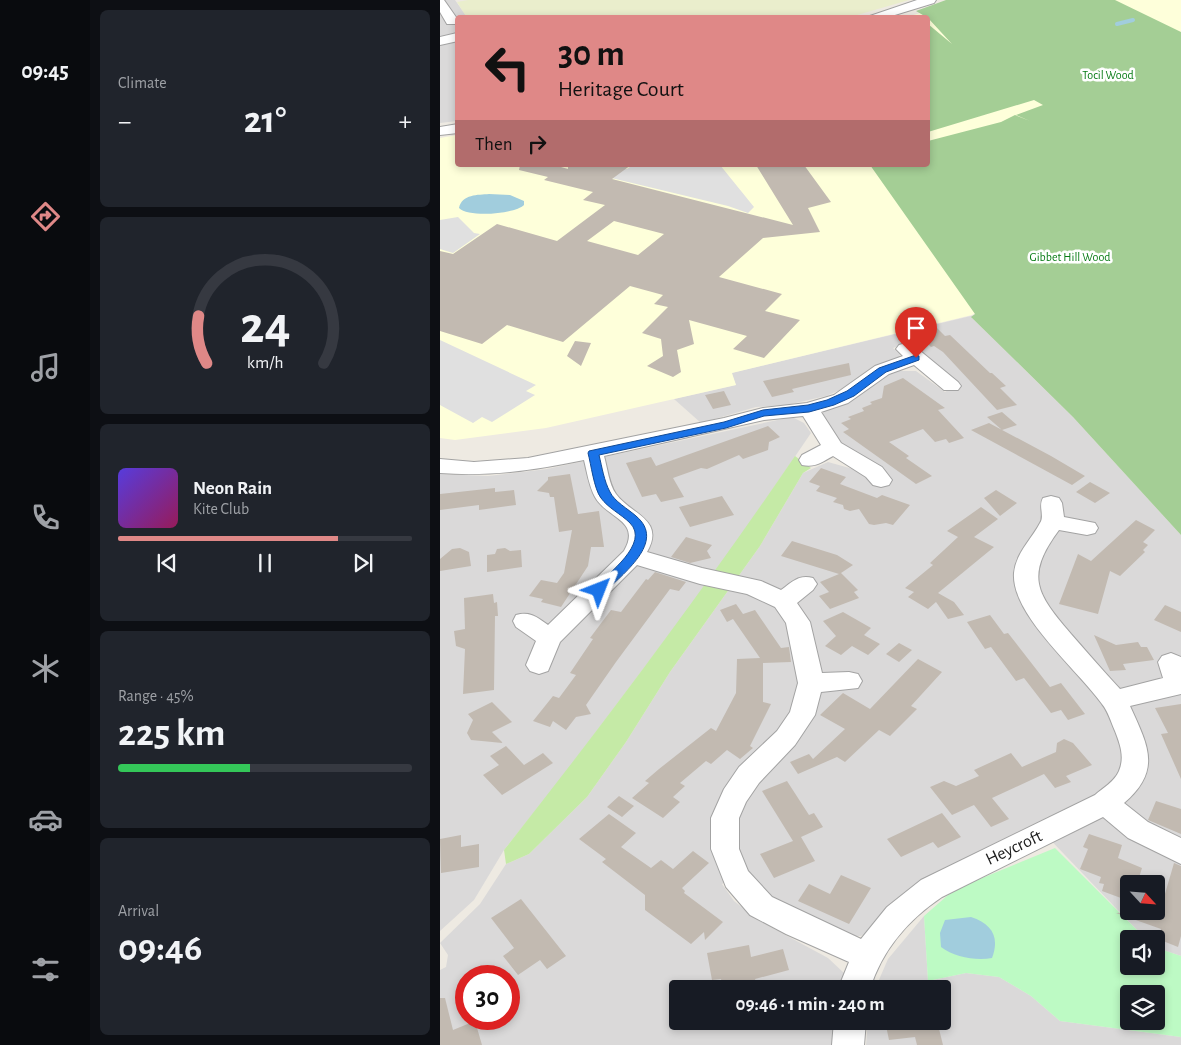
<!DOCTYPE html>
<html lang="en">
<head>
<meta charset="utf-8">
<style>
	body { margin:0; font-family:"Alegreya Sans",sans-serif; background:#20242c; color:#f1f3f6; height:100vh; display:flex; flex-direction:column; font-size:19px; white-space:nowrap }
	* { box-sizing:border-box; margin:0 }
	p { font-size:16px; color:#9ea1a6 }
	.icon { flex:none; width:28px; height:28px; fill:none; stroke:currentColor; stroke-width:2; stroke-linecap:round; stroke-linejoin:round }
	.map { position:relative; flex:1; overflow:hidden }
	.sheet { display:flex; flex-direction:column; gap:10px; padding:10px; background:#0d0f14; width:350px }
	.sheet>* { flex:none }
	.banner { position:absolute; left:15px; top:15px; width:475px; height:152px; border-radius:5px; box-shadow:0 2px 8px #0003; background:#df8887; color:#111; overflow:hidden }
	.needle { width:32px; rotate:116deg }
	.tools { position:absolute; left:680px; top:875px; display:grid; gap:10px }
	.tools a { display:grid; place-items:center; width:45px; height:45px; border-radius:5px; background:#171b24; box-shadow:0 2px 8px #0003; font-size:25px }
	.speed { position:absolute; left:15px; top:965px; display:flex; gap:10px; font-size:25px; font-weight:700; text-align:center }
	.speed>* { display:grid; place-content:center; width:65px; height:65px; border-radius:50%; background:#171b24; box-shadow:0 2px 8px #0003; line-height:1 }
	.speed .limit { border:8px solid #d22; background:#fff; color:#111 }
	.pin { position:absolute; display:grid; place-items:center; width:42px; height:42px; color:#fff; margin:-51px -21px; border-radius:50% 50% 50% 0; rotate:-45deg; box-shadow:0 0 5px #0007 }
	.pin .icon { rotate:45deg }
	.me { position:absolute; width:55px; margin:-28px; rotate:45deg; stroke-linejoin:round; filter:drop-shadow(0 0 4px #0008) }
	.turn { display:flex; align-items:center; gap:18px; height:105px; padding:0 20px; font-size:22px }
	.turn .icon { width:65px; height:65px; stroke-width:2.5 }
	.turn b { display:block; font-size:35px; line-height:42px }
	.then { display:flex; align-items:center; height:48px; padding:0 20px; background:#0003; gap:10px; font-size:19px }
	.big { font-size:38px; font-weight:600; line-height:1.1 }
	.sheet .card { flex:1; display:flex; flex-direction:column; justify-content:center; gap:8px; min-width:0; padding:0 18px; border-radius:8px; background:#20242c }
	.sheet .dial { align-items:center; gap:0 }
	.dial svg { height:130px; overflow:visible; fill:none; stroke:#363941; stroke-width:7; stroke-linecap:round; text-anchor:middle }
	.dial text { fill:#f1f3f6; stroke:none }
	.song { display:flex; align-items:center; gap:15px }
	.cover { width:60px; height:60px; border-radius:8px; background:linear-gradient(135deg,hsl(250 70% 55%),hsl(330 70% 35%)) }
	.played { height:5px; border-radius:2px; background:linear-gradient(90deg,#df8887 75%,#363941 75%) }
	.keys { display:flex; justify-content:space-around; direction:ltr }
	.heat { display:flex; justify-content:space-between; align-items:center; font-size:28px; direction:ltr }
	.charge { height:8px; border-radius:4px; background:linear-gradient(90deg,#34c759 45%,#363941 0) }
	.trip { position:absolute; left:229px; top:980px; width:282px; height:50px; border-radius:5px; background:#171b24; box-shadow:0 2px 8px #0003; font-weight:600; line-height:50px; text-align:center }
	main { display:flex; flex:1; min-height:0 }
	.dock { display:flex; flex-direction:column; width:90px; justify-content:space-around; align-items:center; background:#090b0e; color:#9ea1a6 }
	.dock .icon { width:35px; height:35px }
	.dock .active { color:#df8887 }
	.dock b { font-size:22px; color:#f1f3f6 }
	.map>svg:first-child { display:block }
	.residential { fill:#dad9d9; fill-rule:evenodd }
	.education { fill:#feffda }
	.farmland { fill:#eaeecc }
	.grass { fill:#c5eaa6 }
	.forest { fill:#a4ce95 }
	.park { fill:#bdfac4; fill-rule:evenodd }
	.parking { fill:#e0e0e0 }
	.water { fill:#a1cddd }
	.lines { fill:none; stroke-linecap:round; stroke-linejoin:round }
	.stream { stroke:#a1cddd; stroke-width:4 }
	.building { fill:#c2bab1; fill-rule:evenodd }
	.minor-casing { stroke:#a3a3a3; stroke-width:2 }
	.minor { fill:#fff; fill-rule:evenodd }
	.route { fill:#1a73e8; stroke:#114b97 }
	.labels { text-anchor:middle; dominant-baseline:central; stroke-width:5; stroke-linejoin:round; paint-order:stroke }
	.far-park-label { font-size:12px; fill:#097c16; stroke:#fff }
	.near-street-label { font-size:18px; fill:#1c1c1c; stroke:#fff }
</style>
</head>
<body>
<main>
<nav class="dock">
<b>09:45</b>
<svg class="icon active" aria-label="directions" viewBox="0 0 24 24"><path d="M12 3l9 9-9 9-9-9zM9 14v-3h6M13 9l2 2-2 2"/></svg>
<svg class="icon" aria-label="music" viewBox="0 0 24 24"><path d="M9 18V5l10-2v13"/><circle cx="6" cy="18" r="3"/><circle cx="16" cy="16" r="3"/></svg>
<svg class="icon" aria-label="phone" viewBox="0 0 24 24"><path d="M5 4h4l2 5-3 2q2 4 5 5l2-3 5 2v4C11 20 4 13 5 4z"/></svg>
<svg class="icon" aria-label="climate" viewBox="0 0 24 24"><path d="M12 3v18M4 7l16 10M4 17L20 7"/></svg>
<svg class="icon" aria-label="car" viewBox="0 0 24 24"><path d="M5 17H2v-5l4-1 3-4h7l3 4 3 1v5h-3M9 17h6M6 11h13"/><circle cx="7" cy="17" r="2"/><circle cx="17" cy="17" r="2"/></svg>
<svg class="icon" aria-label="filters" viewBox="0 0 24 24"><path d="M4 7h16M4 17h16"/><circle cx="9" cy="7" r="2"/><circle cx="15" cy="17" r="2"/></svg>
</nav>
<section class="sheet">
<div class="card"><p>Climate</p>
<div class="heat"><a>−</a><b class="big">21°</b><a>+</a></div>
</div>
<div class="card dial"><svg viewBox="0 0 100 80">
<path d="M14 69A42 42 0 1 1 86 69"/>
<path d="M14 69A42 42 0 0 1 9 40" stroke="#df8887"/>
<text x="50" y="56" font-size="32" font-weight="700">24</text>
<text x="50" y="72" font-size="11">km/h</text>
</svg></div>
<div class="card">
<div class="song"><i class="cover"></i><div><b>Neon Rain</b><p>Kite Club</p></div></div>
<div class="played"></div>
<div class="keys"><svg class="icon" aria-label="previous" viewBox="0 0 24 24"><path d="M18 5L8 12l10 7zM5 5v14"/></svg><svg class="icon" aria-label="pause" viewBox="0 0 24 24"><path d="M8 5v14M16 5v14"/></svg><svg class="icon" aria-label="next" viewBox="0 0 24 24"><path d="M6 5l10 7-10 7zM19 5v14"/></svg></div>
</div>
<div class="card"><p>Range · 45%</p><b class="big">225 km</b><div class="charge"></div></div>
<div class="card"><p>Arrival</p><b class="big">09:46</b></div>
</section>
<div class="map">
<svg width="741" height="1045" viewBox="0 0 741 1045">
	<rect width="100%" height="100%" fill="#eeeae2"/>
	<path class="residential" d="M0,0H15L27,17L18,18L17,121L0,123Z
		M535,315L532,318L633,417L741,535V956L726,951L716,944V939H710L696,929L599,828L421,936H408L323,895L305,870L282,884L294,901L318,920L388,958L404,973L402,989H238V1021H398L396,1045H0V970L6,967L8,955L0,943L40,904L66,864L89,854L147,797L186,742L230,672L320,546L363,473L388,462L413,469L423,459L396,446L380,418L384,411L407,400L433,381L456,371H476L505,392L517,385L465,344L453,348L460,354L459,358L426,372L407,387L386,396L347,405L316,407L261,423L234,399L296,385L291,373ZM689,884H716V911H689ZM26,976H69V1019H26Z
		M352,417L364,423L371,433L279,568L123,776L64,850L34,900L0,931V474L48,476L107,469Z
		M484,916L488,981L526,973L559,977L591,996L620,1021L741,1037V1045H426L428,1021H502V989H435L448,959Z"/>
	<path class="education" d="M528,0H741V185L532,315L292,373L296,385L106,428L15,440L0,438V138L17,135L18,165H488V18L466,17Z"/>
	<path class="farmland" d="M28,0H469L407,18H27L17,2Z"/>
	<path class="grass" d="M355,456L371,468L363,473L320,546L230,672L186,742L147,797L89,854L66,864L64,850C165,722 263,591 355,456Z"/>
	<path class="forest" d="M506,0H675L741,32V535L633,417L531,317L535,314L430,165H488V141L561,122L575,115L590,121L576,115L603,105L594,100L488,132V24L512,44L488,18L476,11Z"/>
	<path class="park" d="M615,848L696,929L710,939H689V966H716V944L726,951L741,956V1037L620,1021L591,996L559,977L526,973L488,981L484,916L508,895L530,883ZM689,994H716V1021H689Z"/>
	<path class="parking" d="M193,165H280L314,207L308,213L288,206L163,176L176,166L187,169Z
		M18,217L34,233L40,234L13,253L0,249V220Z
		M0,340L96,385L86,391L95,395L52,422L42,417L33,423L0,405Z"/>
	<path class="water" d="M49,194L70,195L84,201V205C75,214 29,218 19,208C22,194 38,195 49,194Z
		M531,917C552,924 560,937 552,958C536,961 514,957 501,947L500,933L505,920Z"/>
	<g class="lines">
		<path class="stream" d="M677,24L693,20"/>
	</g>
	<path class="building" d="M80,165H114L128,169V165H191L172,179L353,225L316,165H364L391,202L368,208L380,232L323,238L279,277L342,294L325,311L360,320L324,358L293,349L307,336L249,320L254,344L237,350L241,372L233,377L207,366L223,356L221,339L202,333L228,307L214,304L223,295L190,286L123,342L67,325L42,344L0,331V251L13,254L57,224L117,241L165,205L143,200L153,192L104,180L108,177L79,170ZM174,221L224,234L198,255L147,241Z
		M497,328L505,336L510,335L550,373H552L566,386L560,388L577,405L557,410L503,352L494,346L491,347L478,334Z
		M135,341L151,343L141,366L127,356Z
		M409,363L411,375L352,389L354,392L332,397L323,381Z
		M463,378L505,408L498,410L524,438L509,443L506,439L495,442L483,429L449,442L469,456L466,458L492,476L476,484L403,432L409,429L401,423L411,419L408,417L424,411L422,408L432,404L430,402L442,398L444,386Z
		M284,391L291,405L273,409L265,395Z
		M562,412L577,425L562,430L547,417Z
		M549,423L611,456L645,476L632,485L531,430Z
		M328,426L340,437L329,442L328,450L303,459L299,455L267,469L261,468L233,478L244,497L221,502L216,494L202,497L186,463L211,457L216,466Z
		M381,468L406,477L400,484L437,498L442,495L470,505L453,525L446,523L434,525L429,524L419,509L410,511L404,509L403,505L393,502L397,498L376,491L380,486L369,482Z
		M130,474L138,514L159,511L164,547H151L148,566L121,607L101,602L103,599L89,596L101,580L117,583L124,573L132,530L119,532L114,497H110L109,493L97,491L108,480V477Z
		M650,482L670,493L655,503L636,492Z
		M55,488V492L74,490L76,505L39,510V505L0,510V494Z
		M556,490L577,503L560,516L544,498Z
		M282,496L294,515L250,527L239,507Z
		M541,507L558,519L534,537L554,547L498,593L514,602L524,615L508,619L496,602L488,609L468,597L474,592L465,588L493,565L490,563L518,537L507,531Z
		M696,520L715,530L703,542L708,545L703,550L705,552L680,576L670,571L658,614L619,604L638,554L651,561Z
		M246,537L272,545L267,551L271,558L250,563L231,557Z
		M352,541L397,555L413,565L401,573L418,590L414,592L419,598L390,609L379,596L389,592L380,582L399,574L341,556Z
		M20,548L29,552L31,566L0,571V559L12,549Z
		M65,548L70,551L81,550L82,567L47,572V555L55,554L57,549Z
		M215,572L246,582L239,591L230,589L176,662L146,705L151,714L136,717L126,730L113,721L110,727L93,721L113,696L119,698L136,675L130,673L153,639L150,638L171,610L181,612L206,579L208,580Z
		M53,594L54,603L57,602L58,616H55L54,690L23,694L25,649L16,646L14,631L25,629L24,598Z
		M296,604L303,614L315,610L341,648L349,647L351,662L323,663V702L331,704L310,746L313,748L300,759L287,750L271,764L266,761L240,783L245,786L233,797L240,802L223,818L192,798L209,783L205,781L219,769L271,728L276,731L296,693L297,659L320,658L293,619L287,622L280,610Z
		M725,605L741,612V632L714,620Z
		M403,612L431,628L424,635L440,644L428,655L412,646L401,655L385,646L396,636L383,621Z
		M550,615L564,634L568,633L610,687L621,683L645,714L628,720L621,710L611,713L584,678L576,681L551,647L545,649L527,622Z
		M654,635L676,645L698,642L701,647H707L714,660L683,664L686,670L670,671Z
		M459,643L472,650L459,662L446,654Z
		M478,659L502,672L471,706L477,709L450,736L439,730L405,762L397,757L358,774L350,762L369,754L373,759L405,729L380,715L403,693L430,709Z
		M52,702L72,722L52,732L63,743L31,740L27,733L33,720L28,714Z
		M741,704V779L721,734L728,733L715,708Z
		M624,739L633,743L652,765L626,776L631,782L615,788L604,774L552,798L569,819L551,827L534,805L512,815L490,787L504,781L516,786L539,776L534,770L571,753L582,767L616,752L617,743Z
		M66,746L84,765L103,753L113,763L62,795L43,775L59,765L50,756Z
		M347,781L369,815L374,813L383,827L361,837L375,861L334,878L320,854L353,841L322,791Z
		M179,796L194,806L182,817L167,807Z
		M716,801L741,809V834L708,820Z
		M502,813L521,837L498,848L493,842L461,857L447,839Z
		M169,814L196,833L181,847L211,868L221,860L233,869L253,851L269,863L242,888L245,891L244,893L283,922L265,940L264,932L251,944L205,910V895L162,862L166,859L139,839Z
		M649,834L682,845L678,858L702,868L697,884H689V901L662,891L664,884L659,883L661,877L640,869L648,849L643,847Z
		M21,835V847L39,844V867L1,873L0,839Z
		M734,863L741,866V936L738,947L718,939L721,929L676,913L720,911Z
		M401,875L431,888L409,924L358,901L369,884L390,894Z
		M81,899L126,956L107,969L100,960L78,975L63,956L74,948L51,918Z
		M309,945L311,957L343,949L349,970L315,979L317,985L298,989H283L281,979L272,980L267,953Z
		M0,998H5L13,1030L35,1021L42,1045H0Z
		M445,1021H497L503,1045H477L475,1037L449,1040Z"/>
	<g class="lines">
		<defs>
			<path id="minor" d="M0,0H4L18,20L17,24H7L0,12Z
				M477,0H496L494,3L445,18H424Z
				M17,33L18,41L0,45V37Z
				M18,124V133L0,135V127Z
				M466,343L473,345L518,382L521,386L518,390H504L474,365L449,374L408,403L381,412L401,443L442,467L452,480L449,485L441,487L433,485L426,477L393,456C382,462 375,468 362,465L359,460L362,455L381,445L363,416L324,420L164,456C167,466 169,485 176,494C190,514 226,519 207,552L262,568L321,581L341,590C352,582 359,574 373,578L377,584L373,590L357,603L370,622L382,673L409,672L418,674L422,681L418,688L381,692L375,715L355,745L319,783L306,802L299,818V849L308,871L332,897L421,939L447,907L481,880L655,795C663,788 675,781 679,771C685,757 680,744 675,731C671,722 668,711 662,704C638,670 571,615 574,573C576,553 591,540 600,523C605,516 598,506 603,498L611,496L619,498L622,503L624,517L655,523L658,528L655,533L647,535L619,530C584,577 597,594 631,634C647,652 663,671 680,689L723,678L718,662L722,656L731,653L741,657V694L690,706C707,744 723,770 684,803L708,822L741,838V864L688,838L663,817L502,897C469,919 442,950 430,989H398L409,962L346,934L310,915L286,887L271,849V818L284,789L299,767L337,731L350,712L358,683L346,623L335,607L307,594L260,584L197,565L120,642L108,671L99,674L90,671L86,665L96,641L76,627L73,621L76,615C90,611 97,617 108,625L184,551C202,520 166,518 155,497C149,486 147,472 144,460C95,470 50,477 0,473V459L34,462L88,458L284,418L323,408L367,403L394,395L435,366L463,356L456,349L459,345Z
				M394,1021H426L424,1045H392Z"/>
		</defs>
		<use href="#minor" class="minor-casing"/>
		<use href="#minor" class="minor"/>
	</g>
	<path class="route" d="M476,355L479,356V360L446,372L414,396L394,405L369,412L324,416L286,428L159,455C162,467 164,481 170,492C174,501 188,509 196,516C227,542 182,574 164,593H155L153,590L155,587C168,574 210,543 190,523C181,514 168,508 161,498C154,489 151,464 148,453L149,451L284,422L323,410L368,405L387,400L407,391L439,368Z"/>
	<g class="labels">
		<g class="far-park-label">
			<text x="668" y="75">Tocil Wood</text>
			<text x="630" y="257">Gibbet Hill Wood</text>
		</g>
		<g class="near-street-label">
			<text transform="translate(574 848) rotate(-25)">Heycroft</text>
		</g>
	</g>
</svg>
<div class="tools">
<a><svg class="needle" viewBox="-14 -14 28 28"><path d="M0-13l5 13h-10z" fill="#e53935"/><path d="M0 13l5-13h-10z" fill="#9ea1a6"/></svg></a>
<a><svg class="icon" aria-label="sound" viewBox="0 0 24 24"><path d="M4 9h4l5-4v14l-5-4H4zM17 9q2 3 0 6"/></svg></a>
<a><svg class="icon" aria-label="layers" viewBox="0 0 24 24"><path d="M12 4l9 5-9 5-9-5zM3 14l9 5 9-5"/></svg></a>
</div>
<div class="speed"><div class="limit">30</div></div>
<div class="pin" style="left:476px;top:358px;background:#d93025"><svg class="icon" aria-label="arrive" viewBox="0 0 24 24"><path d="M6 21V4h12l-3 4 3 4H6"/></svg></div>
<svg class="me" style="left:159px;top:590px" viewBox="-20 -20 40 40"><path d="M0-17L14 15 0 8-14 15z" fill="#1a73e8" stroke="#fff" stroke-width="4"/></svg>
<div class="trip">09:46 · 1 min · 240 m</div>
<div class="banner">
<div class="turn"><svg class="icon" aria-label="left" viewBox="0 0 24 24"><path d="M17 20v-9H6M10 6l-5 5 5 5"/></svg><div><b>30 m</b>Heritage Court</div></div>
<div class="then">Then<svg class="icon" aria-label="right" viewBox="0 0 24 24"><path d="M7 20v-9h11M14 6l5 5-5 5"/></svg></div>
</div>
</div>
</main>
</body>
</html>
